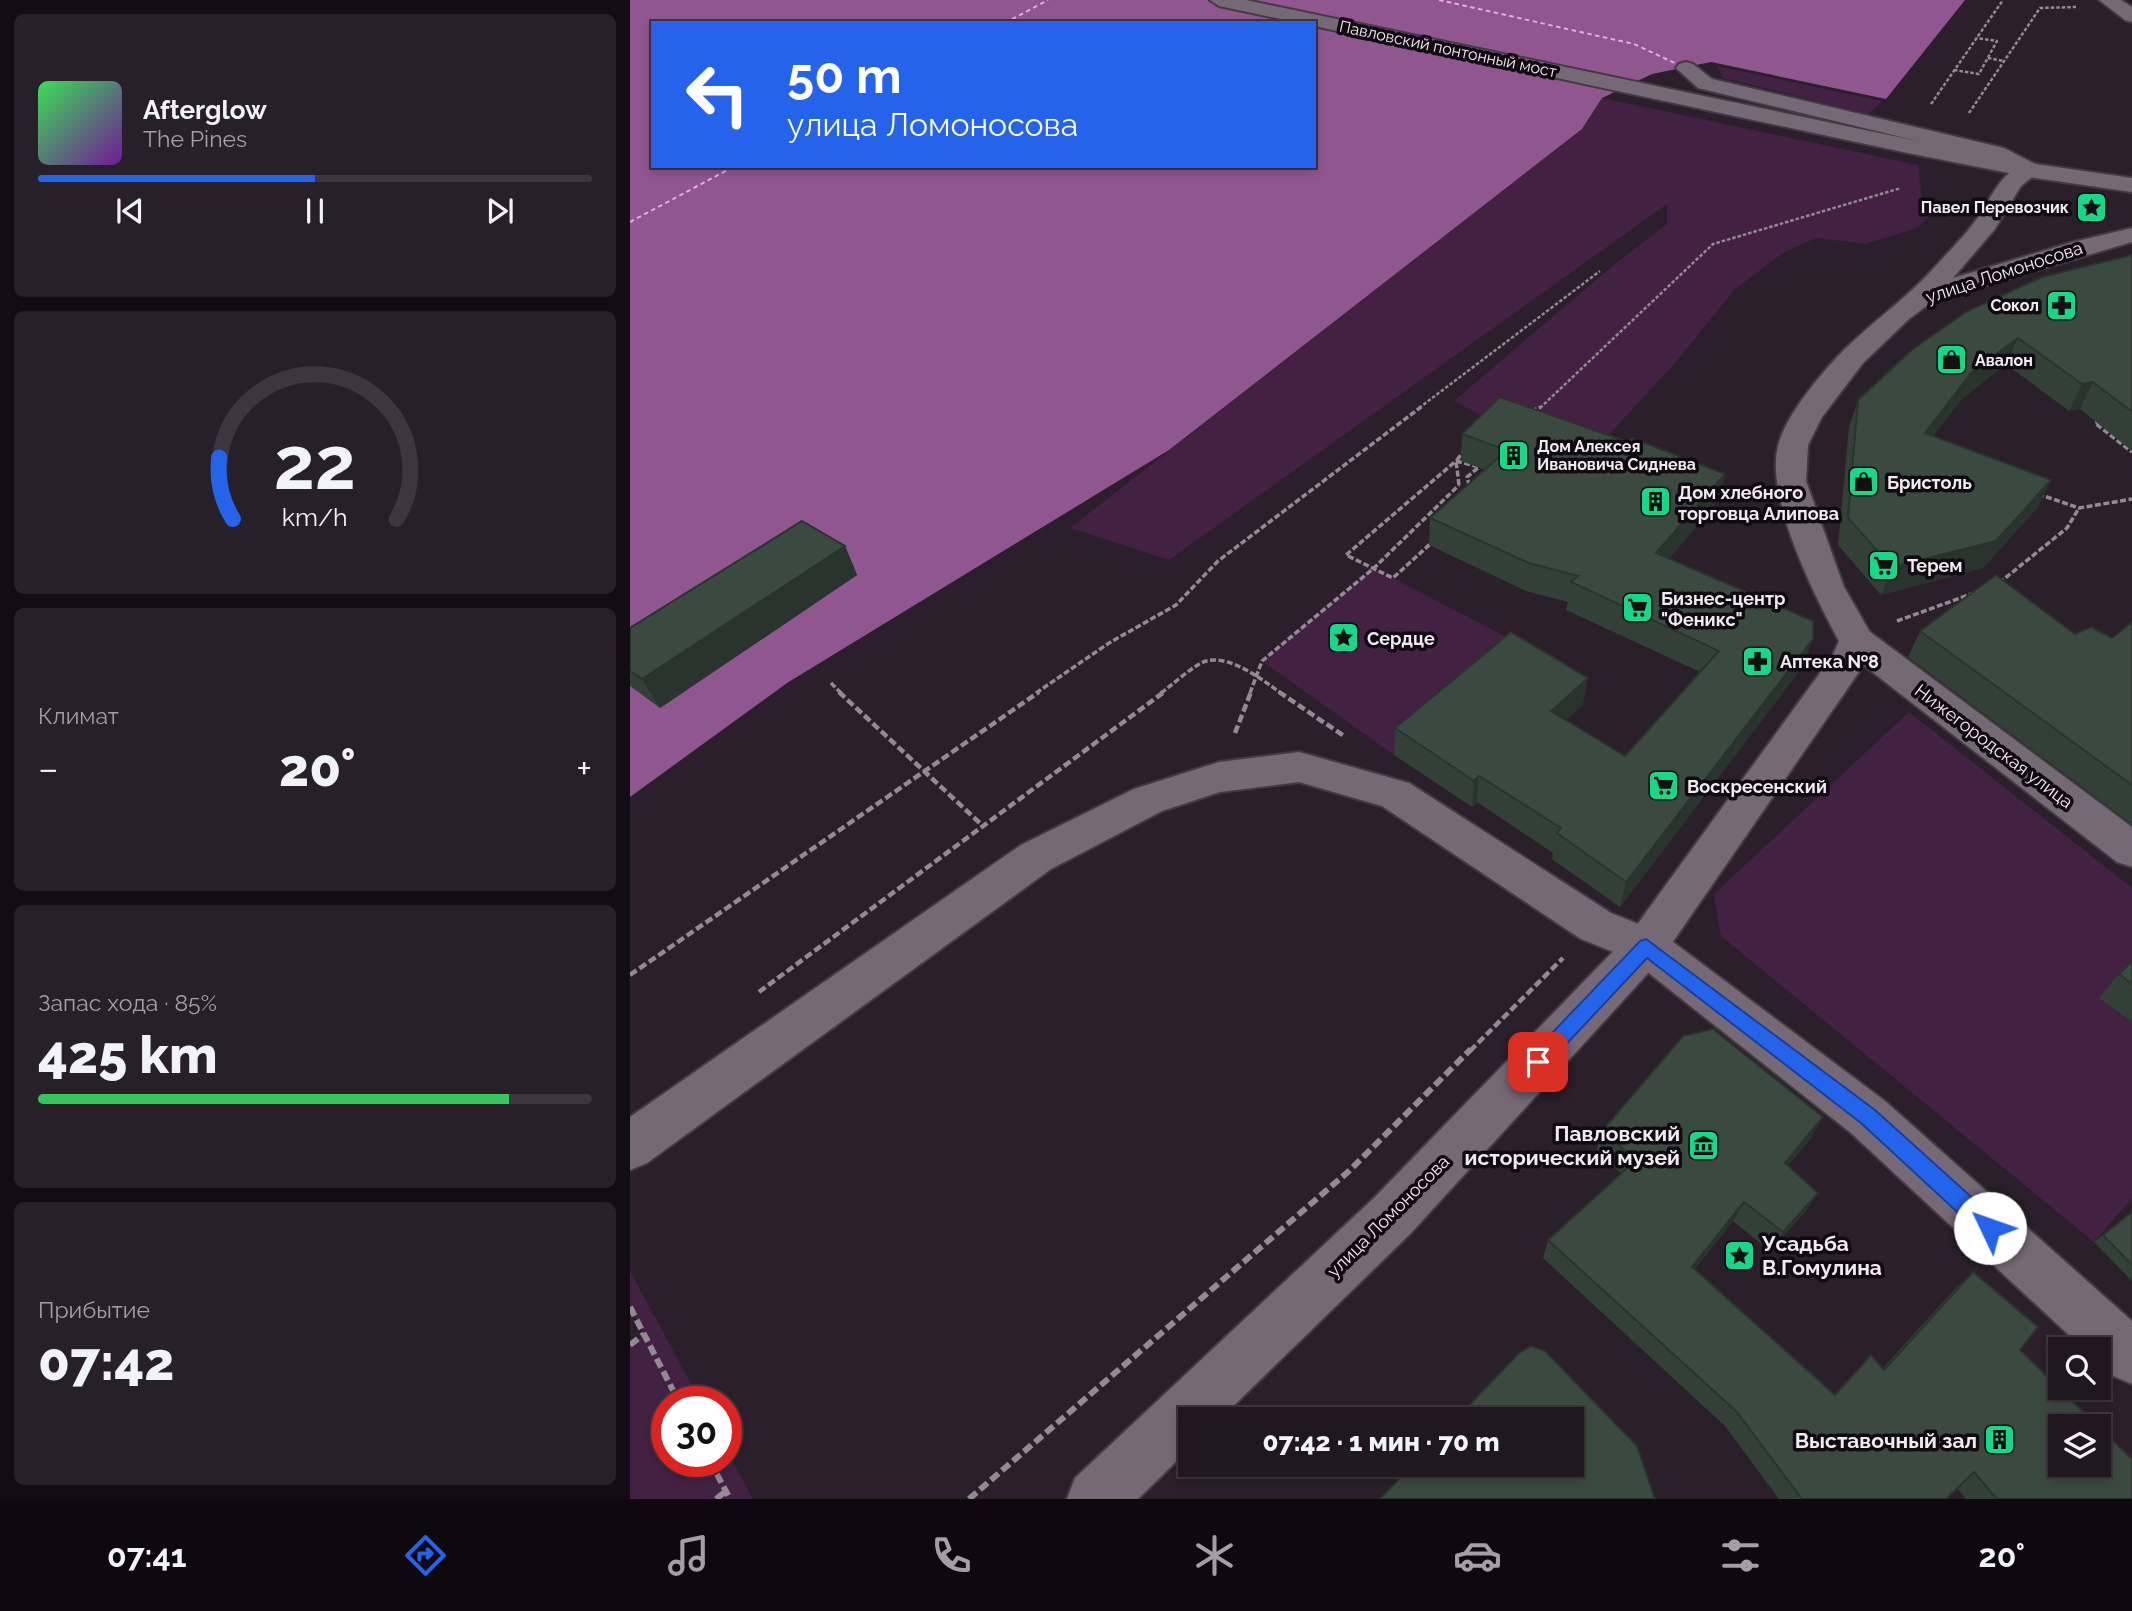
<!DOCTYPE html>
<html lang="ru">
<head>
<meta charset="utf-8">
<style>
	body { margin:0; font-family:Raleway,sans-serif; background:#282029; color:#f1f3f6; height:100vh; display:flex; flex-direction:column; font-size:26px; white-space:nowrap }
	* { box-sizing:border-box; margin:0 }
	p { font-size:23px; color:#a29fa5 }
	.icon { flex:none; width:38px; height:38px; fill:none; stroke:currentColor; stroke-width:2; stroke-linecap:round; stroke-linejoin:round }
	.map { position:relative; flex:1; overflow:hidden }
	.drawer { display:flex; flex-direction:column; gap:14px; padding:14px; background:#120d12; width:630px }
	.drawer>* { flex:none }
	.banner { position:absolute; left:21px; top:21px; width:665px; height:147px; border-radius:0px; box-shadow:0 4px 10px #0003,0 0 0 2px #3d363e; background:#2563eb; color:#fff; overflow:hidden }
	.fabs { position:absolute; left:1418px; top:1337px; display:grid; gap:14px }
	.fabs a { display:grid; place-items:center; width:63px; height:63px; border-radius:0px; background:#201720; box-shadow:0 4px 10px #0003,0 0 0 2px #3d363e; font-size:35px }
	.speed { position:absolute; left:21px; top:1386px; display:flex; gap:14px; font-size:35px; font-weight:700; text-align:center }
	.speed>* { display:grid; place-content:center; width:91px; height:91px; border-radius:50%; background:#201720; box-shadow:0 4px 10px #0003,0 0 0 2px #3d363e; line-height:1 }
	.speed .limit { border:10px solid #d22; background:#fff; color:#111 }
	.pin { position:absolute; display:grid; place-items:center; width:60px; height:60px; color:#fff; margin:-30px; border-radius:14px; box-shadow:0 4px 10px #0006 }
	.me { position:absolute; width:77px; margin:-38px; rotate:312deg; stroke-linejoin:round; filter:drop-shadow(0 0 5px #0008) }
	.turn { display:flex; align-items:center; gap:24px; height:147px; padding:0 21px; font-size:32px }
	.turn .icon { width:91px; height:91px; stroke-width:2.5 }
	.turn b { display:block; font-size:49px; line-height:60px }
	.big { font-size:52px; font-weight:800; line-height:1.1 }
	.drawer .tile { flex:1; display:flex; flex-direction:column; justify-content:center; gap:10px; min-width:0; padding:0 24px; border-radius:10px; background:#282029 }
	.drawer .dial { align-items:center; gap:0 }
	.dial svg { height:182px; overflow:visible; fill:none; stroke:#3d363e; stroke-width:7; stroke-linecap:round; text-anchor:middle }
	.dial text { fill:#f1f3f6; stroke:none }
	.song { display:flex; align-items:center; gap:21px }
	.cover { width:84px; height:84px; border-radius:10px; background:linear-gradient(135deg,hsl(130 70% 55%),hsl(280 70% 35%)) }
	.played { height:7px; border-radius:4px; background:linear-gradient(90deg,#2563eb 50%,#3d363e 50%) }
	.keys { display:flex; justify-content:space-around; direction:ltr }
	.heat { display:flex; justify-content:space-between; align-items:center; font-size:38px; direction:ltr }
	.charge { height:10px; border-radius:5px; background:linear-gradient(90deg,#34c759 85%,#3d363e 0) }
	.trip { position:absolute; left:548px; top:1407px; width:406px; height:70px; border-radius:0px; background:#201720; box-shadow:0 4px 10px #0003,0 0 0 2px #3d363e; font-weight:800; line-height:70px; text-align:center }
	.menu { display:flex; height:112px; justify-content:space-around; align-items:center; background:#0d090d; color:#a29fa5 }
	.menu .icon { width:49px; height:49px }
	.menu .on { color:#2563eb }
	.menu b { font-size:32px; color:#f1f3f6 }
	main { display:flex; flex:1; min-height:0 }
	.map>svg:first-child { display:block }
	.green { fill:#432143 }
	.water { fill:#8f5690; fill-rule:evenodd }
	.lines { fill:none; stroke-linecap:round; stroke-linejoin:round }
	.ferry { stroke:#f3a2f3; stroke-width:2; stroke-dasharray:4.5 3.5; stroke-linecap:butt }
	.minor-casing { stroke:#433a43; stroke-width:4 }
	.tertiary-casing { stroke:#433a43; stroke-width:4 }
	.secondary-casing { stroke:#433a43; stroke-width:4 }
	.path-far3 { stroke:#938a93; stroke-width:2.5; stroke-dasharray:3.5 2; stroke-linecap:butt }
	.path-far2 { stroke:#938a93; stroke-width:3.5; stroke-dasharray:6 2.5; stroke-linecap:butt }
	.path-far1 { stroke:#938a93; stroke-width:4.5; stroke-dasharray:8 3.5; stroke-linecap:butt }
	.path { stroke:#938a93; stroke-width:6; stroke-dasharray:10 4.5; stroke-linecap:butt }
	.minor { fill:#766976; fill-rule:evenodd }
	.tertiary { fill:#766976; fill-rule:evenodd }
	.secondary { fill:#766976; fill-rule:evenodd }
	.wall { fill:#334038 }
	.shaded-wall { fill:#29342e }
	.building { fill:#3b4a41; stroke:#29342e; stroke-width:2 }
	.route { fill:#2563eb; stroke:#184099; stroke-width:2 }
	.labels { text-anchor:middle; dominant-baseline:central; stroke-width:7; stroke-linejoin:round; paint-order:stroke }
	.far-street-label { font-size:16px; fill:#f2eaf2; stroke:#100b10 }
	.far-poi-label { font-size:16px; font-weight:bold; fill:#f2eaf2; stroke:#100b10; text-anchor:end }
	.street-label { font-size:18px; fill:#f2eaf2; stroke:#100b10 }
	.poi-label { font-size:18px; font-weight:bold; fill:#f2eaf2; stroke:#100b10; text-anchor:start }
	.near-poi-label { font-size:21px; font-weight:bold; fill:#f2eaf2; stroke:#100b10; text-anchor:end }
</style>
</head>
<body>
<main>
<section class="drawer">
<div class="tile">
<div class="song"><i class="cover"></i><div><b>Afterglow</b><p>The Pines</p></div></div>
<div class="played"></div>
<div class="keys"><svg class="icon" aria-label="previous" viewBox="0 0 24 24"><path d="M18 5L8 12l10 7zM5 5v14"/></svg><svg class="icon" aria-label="pause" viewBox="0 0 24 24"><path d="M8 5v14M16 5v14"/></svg><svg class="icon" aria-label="next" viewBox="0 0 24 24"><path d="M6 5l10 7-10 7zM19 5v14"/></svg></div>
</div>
<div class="tile dial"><svg viewBox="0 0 100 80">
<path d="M14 69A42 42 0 1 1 86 69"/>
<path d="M14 69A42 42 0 0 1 8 42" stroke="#2563eb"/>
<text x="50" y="56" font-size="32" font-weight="700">22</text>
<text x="50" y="72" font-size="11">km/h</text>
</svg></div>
<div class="tile"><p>Климат</p>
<div class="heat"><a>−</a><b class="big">20°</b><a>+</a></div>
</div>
<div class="tile"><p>Запас хода · 85%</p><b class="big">425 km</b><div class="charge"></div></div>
<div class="tile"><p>Прибытие</p><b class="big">07:42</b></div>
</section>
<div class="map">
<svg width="1502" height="1499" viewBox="0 0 1502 1499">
	<rect width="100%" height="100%" fill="#2a1f2a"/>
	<path class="green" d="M1087,67V66L1252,101L1238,114L1094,78Z
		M972,98L1288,165L1292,200L1307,209L1287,228L1236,244L1186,238L1153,253L1104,290L1046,362L963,452L867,424L824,401L986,263L1037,224V204L539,560L440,528L952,129Z
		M744,568L893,646L764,755L632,661Z
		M1279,712L1502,888V1198L1464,1242L1091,936L1084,894Z
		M0,1271L71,1402H37V1461H96V1449L123,1499H0V1345L14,1334L0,1307Z"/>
	<path class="water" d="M0,0H1335L1256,99L1081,62L1022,74L972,98L952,129L539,450L157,683L0,797ZM23,23H684V166H23Z"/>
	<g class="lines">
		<path class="ferry" d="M809,0L1004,44L1049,65
			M375,23L418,0
			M0,222L105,166"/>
		<defs>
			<path id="minor" d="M1469,0H1491L1502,7V22L1495,20Z
				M1056,62L1063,64L1082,79L1374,148L1407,165L1411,170L1407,175H1391L1358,158L1068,88L1046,68L1049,64Z
				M1227,629L1240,632L1502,827V867L1487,862L1214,650L1209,641L1214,632Z
				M669,752L779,783L981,913L1031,933L1255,1101L1502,1321V1384L1483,1376L1468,1363V1349H1454L1221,1133L1001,959L951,939L752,806L669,782L590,792L532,811L421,869L17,1163L0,1170V1117L391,845L504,789L589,762Z"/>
			<path id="tertiary" d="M1399,163L1407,165L1411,170L1391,186L1365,229L1323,278L1443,242L1502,228V242L1303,301L1279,319L1233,363L1192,417L1178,445L1176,481L1214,587L1245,641L1231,669L1031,959L781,1233L590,1419H560V1448L508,1499H437L445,1478L745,1197L1001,933L1203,655L1209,641C1184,595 1135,497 1148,446C1155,416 1192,372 1214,350C1243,321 1277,298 1304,268C1318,252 1334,237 1346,220C1362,198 1370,170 1399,163Z"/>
			<path id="secondary" d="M580,0H616L1278,139L1399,163L1502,178V192L1399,177L1278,153L684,26V23H669L589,6Z"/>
		</defs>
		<use href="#minor" class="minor-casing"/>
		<use href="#tertiary" class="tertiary-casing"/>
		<use href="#secondary" class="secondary-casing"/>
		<path class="path-far3" d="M1358,58L1374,61
			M1324,70L1349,74L1367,41L1347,38
			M1301,104L1373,0
			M1339,113L1410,8L1446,7
			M789,408L970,271
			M910,408L1083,244L1271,188"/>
		<path class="path-far2" d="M901,411L911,407
			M1471,421L1465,423L1502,452
			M826,461L849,467L837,477L844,504L763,578L716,555Z
			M829,485L826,461L834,451
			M1408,494L1449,508L1502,499
			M1369,583L1437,528L1449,508
			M1267,621L1344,593
			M201,683L211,693
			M406,693L479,643L546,605L588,561L791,407
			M531,693C542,685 565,664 576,661C602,655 632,680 651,693
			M620,693L632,661L744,568L829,485"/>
		<path class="path-far1" d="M209,692L352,825
			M649,692L714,736
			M605,733L621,692
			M0,975L409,692
			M129,992L534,692
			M840,1051L933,958"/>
		<path class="path" d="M0,1307L49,1402
			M0,1345L14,1334
			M80,1461L100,1499
			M86,1499L96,1491
			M339,1499L719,1171L841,1049"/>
		<use href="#minor" class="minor"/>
		<use href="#tertiary" class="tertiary"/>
		<use href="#secondary" class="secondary"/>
	</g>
	<path class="wall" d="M1502,255V451L1450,409L1439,411L1376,364L1332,399L1303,436L1408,507L1353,568L1251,595L1208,545L1219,427L1228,400Z
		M832,434L998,442L1095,474L1088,501L1039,559L1173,666L990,907L922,859L923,853L847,802L842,807L764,755L765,728L953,705L936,720L995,756L1070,672L936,610L938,602L896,591L799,545L800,518L855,470L831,461Z
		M215,546L227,575L30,708L0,686V628Z
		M1502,622V824L1278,657L1290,631L1445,634L1482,638Z
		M1502,961V1022L1469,998L1489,974Z
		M972,1131L1181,1138L1158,1166L1188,1193L1175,1212L1140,1251L1103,1221L1065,1269L1204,1394L1241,1355L1253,1368L1325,1289L1343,1272L1390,1350L1502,1499H1336L1327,1488L1316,1499H1149L1095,1426L913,1258L918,1240L991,1173L966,1152Z
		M1502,1212V1281L1464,1242Z"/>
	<path class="shaded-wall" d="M1388,338L1376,364L1332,399L1284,460L1295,433L1342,372Z
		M1463,382L1450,409L1439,411L1452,384Z
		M1095,474L1088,501L1021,580L1026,553Z
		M1421,480L1408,507L1353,568L1251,595L1262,567Z
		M215,546L227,575L30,708L12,679Z
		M1183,639L1173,666L990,907L996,882Z
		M958,678L953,705L917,738L921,711Z
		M849,776L847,802L842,807L844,781Z
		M1193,1117L1181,1138L1144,1183L1155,1163Z
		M1188,1193L1175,1212L1140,1251L1153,1232Z
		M1114,1202L1103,1221L1052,1285L1062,1267Z"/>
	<path class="building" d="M1502,255V412L1463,382L1452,384L1388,338L1342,372L1295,433L1421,480L1366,541L1262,567L1218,518L1228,400L1283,349L1336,312L1412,277Z
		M870,397L998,442L1002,438L1095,474L1026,553L1183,621V639L996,882L927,833L931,828L849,776L844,781L765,728L881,632L958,678L921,711L995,756L1089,651L941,582L948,576L899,563L800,518L877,450L832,434Z
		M172,521L215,546L12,679L0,671V628Z
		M1366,575L1445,634L1461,627L1482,638L1502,622V785L1290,631Z
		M1502,961V984L1489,974Z
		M1083,1029L1193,1117L1155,1163L1188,1193L1153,1232L1114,1202L1062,1267L1205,1395L1241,1355L1254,1370L1343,1272L1408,1327L1390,1350L1468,1426H1430V1465H1468V1426L1502,1459V1499H1367L1344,1472L1316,1499H1172L1107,1412L918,1240L1006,1160L972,1131L1053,1036Z
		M1502,1212V1265L1473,1235Z
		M901,1346L915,1351L1007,1446L1025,1499H1026H750L782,1465H942V1419H826L889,1353Z"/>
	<path class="route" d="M1016,939L1245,1110L1367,1220L1371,1228L1367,1235L1360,1238L1352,1235L1231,1123L1017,958L914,1068L908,1070L901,1068L898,1062L901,1055L1010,941Z"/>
	<defs>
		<symbol id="sight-square" viewBox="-11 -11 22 22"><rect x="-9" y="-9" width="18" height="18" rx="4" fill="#15d989" stroke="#100b10"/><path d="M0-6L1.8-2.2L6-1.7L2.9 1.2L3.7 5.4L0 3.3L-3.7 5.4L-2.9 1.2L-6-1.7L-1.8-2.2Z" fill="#111"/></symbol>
		<symbol id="pharmacy-square" viewBox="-11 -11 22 22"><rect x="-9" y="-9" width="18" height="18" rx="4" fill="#15d989" stroke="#100b10"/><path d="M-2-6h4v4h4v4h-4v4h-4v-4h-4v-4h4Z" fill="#111"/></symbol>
		<symbol id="shop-square" viewBox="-11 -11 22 22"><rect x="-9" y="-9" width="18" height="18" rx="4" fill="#15d989" stroke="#100b10"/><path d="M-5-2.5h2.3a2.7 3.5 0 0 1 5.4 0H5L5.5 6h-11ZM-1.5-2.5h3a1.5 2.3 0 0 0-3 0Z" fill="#111"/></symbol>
		<symbol id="building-square" viewBox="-11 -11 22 22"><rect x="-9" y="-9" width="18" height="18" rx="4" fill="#15d989" stroke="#100b10"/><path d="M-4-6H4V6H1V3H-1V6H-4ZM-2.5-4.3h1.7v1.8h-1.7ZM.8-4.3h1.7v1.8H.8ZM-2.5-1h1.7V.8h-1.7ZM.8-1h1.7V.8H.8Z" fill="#111"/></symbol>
		<symbol id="supermarket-square" viewBox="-11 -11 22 22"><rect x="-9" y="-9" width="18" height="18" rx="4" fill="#15d989" stroke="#100b10"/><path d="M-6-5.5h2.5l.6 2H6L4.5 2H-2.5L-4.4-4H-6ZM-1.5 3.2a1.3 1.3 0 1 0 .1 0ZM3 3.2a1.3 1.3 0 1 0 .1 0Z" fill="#111"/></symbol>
		<symbol id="museum-square" viewBox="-11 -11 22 22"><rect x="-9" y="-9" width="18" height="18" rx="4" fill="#15d989" stroke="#100b10"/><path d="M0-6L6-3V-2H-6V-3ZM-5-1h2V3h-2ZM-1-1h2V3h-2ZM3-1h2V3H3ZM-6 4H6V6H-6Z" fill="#111"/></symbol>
	</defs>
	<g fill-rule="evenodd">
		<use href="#sight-square" x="1444" y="190" width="35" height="35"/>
		<use href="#pharmacy-square" x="1414" y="288" width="35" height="35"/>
		<use href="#shop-square" x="1304" y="342" width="35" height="35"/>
		<use href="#building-square" x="866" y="438" width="35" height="35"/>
		<use href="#shop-square" x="1216" y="464" width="35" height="35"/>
		<use href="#building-square" x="1008" y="484" width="35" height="35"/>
		<use href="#supermarket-square" x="1236" y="548" width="35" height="35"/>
		<use href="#supermarket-square" x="990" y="590" width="35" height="35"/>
		<use href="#sight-square" x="696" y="620" width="35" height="35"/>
		<use href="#pharmacy-square" x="1110" y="644" width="35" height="35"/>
		<use href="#supermarket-square" x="1016" y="768" width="35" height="35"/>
		<use href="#museum-square" x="1056" y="1128" width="35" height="35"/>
		<use href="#sight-square" x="1092" y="1238" width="35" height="35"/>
		<use href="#building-square" x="1352" y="1422" width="35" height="35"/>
	</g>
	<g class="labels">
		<g class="far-street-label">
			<text transform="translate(818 49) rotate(12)">Павловский понтонный мост</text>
		</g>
		<g class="far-poi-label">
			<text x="1439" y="207">Павел Перевозчик</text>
			<text x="1409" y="305">Сокол</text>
			<text x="1345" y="360" text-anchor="start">Авалон</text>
			<text x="907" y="446" text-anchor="start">Дом Алексея<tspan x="907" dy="18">Ивановича Сиднева</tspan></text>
		</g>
		<g class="street-label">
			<text transform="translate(1374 272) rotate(-18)">улица Ломоносова</text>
			<text transform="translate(1364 746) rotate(37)">Нижегородская улица</text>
			<text transform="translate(758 1216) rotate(-45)">улица Ломоносова</text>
		</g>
		<g class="poi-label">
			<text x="1257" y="482">Бристоль</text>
			<text x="1048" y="492">Дом хлебного<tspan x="1048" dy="21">торговца Алипова</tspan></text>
			<text x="1277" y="565">Терем</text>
			<text x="1031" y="598">Бизнес-центр<tspan x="1031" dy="21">"Феникс"</tspan></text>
			<text x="737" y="638">Сердце</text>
			<text x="1150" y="661">Аптека №8</text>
			<text x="1057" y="786">Воскресенский</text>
		</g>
		<g class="near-poi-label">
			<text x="1050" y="1133">Павловский<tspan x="1050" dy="24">исторический музей</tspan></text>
			<text x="1132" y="1243" text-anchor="start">Усадьба<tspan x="1132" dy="24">В.Гомулина</tspan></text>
			<text x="1347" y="1440">Выставочный зал</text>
		</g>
	</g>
</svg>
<div class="fabs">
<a><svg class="icon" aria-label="search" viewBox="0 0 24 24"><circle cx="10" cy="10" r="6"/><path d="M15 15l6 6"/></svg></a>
<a><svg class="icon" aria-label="layers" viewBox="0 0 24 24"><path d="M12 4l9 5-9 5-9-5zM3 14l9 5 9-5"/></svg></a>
</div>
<div class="speed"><div class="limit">30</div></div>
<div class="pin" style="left:908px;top:1062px;background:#d93025"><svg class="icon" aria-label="arrive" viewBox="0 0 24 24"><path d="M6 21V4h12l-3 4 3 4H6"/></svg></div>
<svg class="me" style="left:1360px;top:1228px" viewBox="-20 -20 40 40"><circle r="19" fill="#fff"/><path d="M0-13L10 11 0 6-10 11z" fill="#2563eb"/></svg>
<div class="trip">07:42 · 1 мин · 70 m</div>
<div class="banner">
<div class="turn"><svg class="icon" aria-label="left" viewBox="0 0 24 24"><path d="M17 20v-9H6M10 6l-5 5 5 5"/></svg><div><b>50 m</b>улица Ломоносова</div></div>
</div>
</div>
</main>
<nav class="menu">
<b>07:41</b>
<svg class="icon on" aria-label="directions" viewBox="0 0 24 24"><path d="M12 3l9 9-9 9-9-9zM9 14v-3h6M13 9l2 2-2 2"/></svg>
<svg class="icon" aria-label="music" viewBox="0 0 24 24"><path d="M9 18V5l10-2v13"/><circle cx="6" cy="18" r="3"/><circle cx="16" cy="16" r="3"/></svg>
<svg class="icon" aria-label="phone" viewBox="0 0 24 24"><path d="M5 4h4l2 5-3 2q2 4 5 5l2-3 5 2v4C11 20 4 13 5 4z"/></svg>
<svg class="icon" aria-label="climate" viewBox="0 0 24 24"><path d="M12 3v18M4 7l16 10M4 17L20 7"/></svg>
<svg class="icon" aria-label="car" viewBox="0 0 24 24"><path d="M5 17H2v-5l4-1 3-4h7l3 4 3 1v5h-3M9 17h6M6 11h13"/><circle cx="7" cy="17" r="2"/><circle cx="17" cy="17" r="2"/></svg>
<svg class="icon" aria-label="filters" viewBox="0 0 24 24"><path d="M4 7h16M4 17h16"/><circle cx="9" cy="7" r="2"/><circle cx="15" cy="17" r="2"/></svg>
<b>20°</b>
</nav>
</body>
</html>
